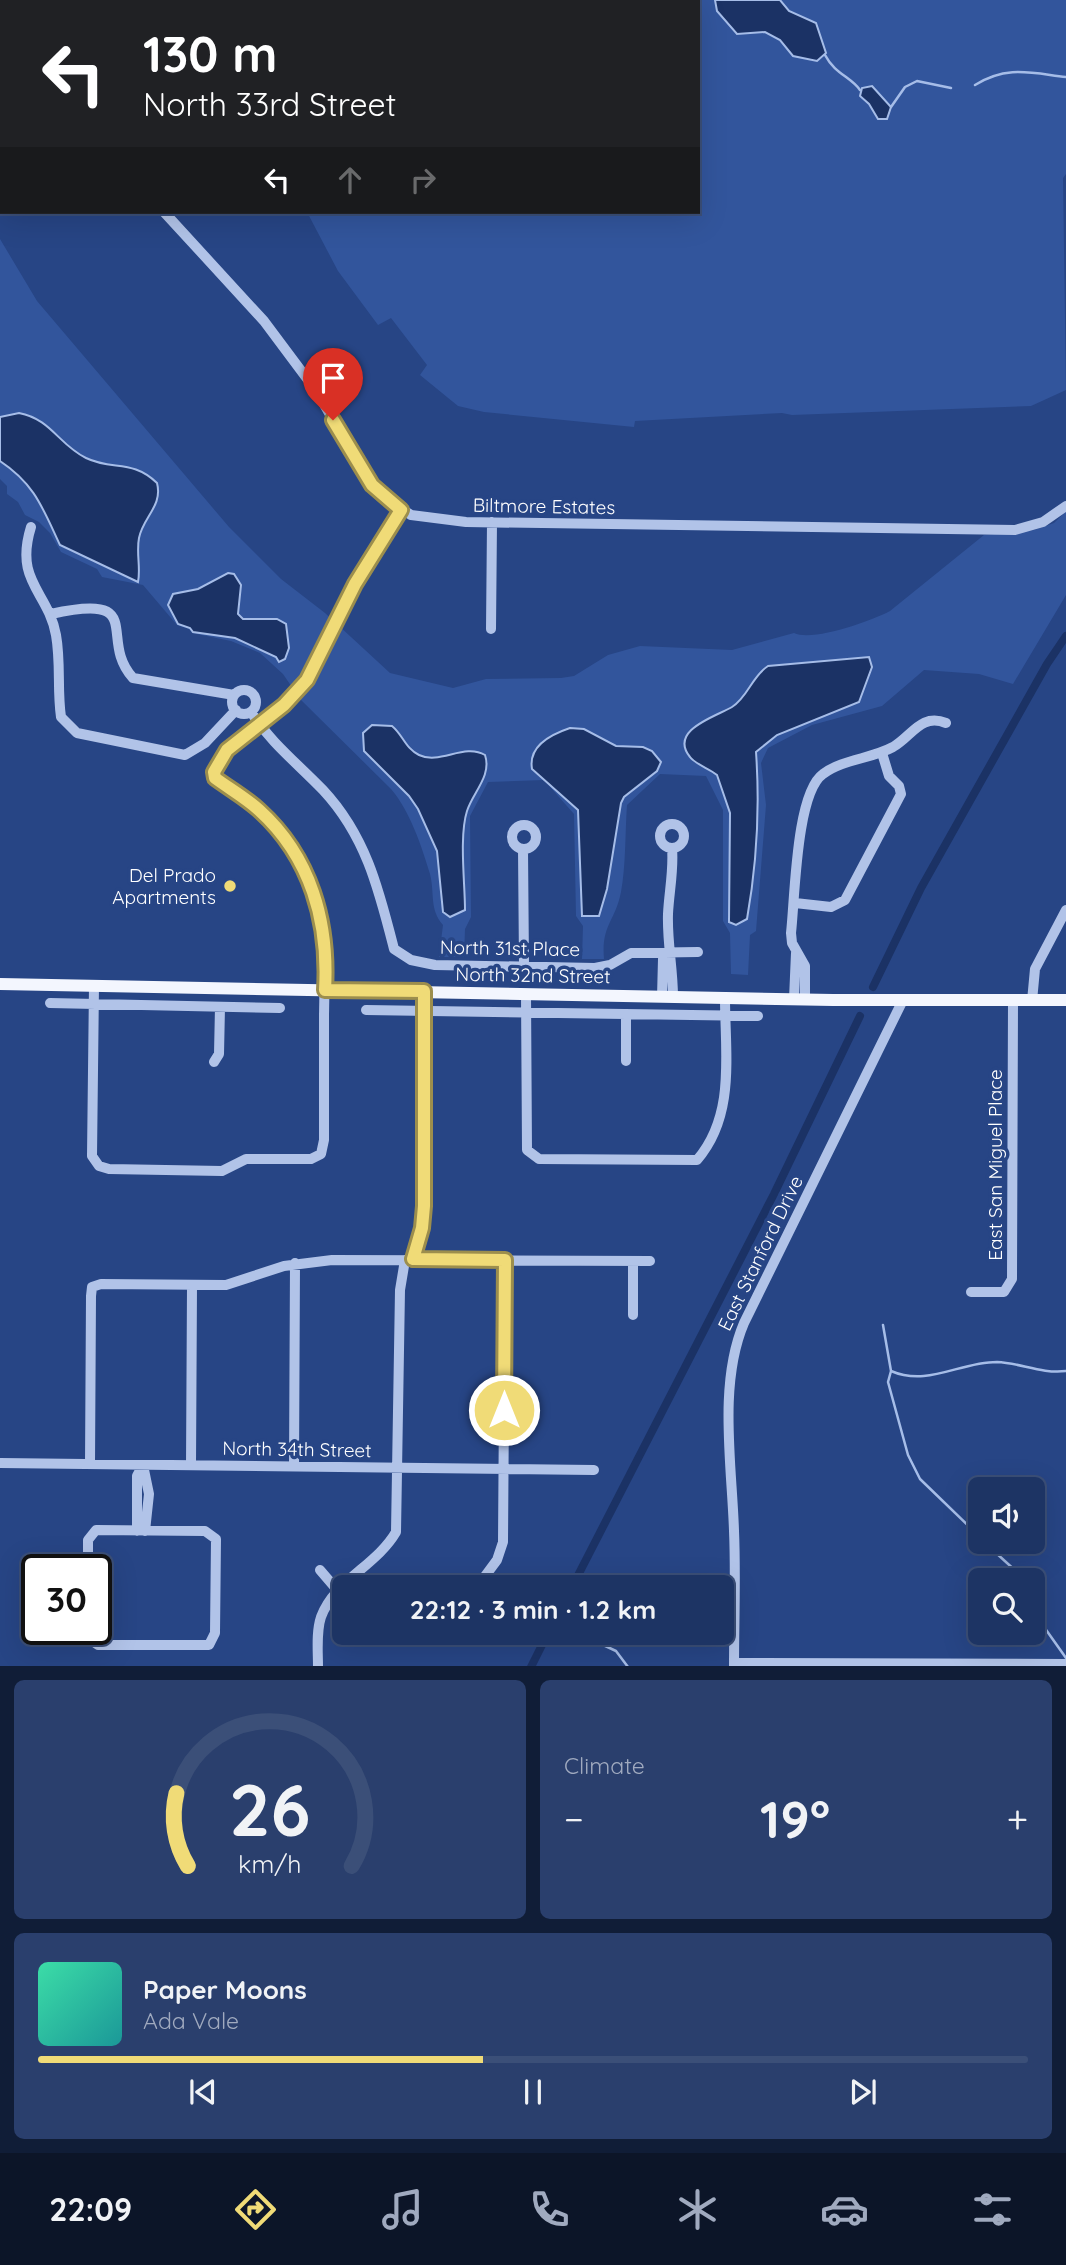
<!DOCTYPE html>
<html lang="en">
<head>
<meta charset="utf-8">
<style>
	body { margin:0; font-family:Quicksand,sans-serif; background:#2a3f6d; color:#f1f3f6; height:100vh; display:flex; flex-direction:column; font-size:26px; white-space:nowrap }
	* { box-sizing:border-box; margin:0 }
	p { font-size:23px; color:#a0aabf }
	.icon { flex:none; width:38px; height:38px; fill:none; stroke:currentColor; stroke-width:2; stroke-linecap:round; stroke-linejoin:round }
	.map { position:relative; height:1666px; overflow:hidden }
	.details { display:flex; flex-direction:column; gap:14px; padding:14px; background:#101d37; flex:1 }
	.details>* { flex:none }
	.banner { position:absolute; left:0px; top:0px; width:700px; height:214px; box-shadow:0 7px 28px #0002,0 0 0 2px #3b4f78; background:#202124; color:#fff; overflow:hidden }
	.buttons { position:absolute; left:968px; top:1477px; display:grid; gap:14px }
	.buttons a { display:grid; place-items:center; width:77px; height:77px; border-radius:10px; background:#1d3464; box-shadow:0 7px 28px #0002,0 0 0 2px #3b4f78; font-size:35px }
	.speed { position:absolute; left:21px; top:1554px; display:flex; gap:14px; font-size:35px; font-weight:700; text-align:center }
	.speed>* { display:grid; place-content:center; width:91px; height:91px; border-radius:50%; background:#1d3464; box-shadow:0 7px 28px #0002,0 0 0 2px #3b4f78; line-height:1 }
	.speed .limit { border:4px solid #111; border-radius:10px; background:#fff; color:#111 }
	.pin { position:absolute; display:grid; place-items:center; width:60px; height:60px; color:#fff; margin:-72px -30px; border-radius:50% 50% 50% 0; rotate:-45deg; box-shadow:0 0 7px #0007 }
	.pin .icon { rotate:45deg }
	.me { position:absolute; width:77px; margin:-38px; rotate:0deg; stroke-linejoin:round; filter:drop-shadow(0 0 5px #0008) }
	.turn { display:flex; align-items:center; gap:24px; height:147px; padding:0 28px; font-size:32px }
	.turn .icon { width:91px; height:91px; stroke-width:2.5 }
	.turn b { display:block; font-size:49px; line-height:60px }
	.lanes { display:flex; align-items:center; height:66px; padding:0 28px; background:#0003; justify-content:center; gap:35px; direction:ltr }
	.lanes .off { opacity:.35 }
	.big { font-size:52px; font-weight:700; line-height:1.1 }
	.details .card { flex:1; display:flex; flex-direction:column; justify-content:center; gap:10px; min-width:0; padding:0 24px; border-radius:10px; background:#2a3f6d }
	.details .dial { align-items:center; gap:0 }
	.dial svg { height:182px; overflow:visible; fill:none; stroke:#3b4f78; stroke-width:7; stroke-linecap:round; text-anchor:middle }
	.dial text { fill:#f1f3f6; stroke:none }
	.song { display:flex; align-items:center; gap:21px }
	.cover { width:84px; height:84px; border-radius:10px; background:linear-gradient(135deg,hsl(160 70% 55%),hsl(180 70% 35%)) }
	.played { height:7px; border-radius:4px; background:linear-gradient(90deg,#f0db77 45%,#3b4f78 45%) }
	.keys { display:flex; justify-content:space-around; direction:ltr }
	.heat { display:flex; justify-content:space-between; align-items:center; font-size:38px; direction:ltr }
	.details .tiles { flex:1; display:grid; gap:14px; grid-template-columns:1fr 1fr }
	.card:last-child { grid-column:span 2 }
	.trip { position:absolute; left:332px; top:1575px; width:402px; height:70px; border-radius:10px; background:#1d3464; box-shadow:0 7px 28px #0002,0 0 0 2px #3b4f78; font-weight:700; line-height:70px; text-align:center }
	.dock { display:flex; height:112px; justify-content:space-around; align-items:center; background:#0c1528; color:#a0aabf }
	.dock .icon { width:49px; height:49px }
	.dock .active { color:#f0db77 }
	.dock b { font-size:32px; color:#f1f3f6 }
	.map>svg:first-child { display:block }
	.green { fill:#32559c }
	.water { fill:#1b3265; stroke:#a6bde8; stroke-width:2 }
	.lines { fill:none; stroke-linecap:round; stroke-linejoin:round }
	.stream { stroke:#a6bde8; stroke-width:2.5 }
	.canal { stroke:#1b3265; stroke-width:8 }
	.minor { stroke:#b1c3e8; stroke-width:10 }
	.major { stroke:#f3f6fe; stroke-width:12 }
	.route-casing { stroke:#9c8e4d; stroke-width:18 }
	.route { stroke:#f0db77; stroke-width:12 }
	.poi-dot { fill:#f0db77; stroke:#274585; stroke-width:2.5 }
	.labels { text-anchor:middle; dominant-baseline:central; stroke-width:7; stroke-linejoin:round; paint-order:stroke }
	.street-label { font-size:19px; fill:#fff; stroke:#274585 }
	.poi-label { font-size:19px; fill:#fff; stroke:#274585; text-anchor:end }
</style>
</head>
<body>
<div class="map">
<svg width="1066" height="1667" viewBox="0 0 1066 1667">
	<rect width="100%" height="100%" fill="#274585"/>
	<path class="green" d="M189,0H1066V174L1063,178L1066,390L1031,406L792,415L782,413L635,421L634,427L484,412L458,406L420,375L427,365L391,318L378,325L338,271L307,212H698V2Z
		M0,239L37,301L229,527L281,579L325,613L390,673L453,688L486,679L561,678L574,676L608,655L640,646L732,650L794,633C813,642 871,621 890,611L984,535L1034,530L1054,523L1066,511V595L1013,684L979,674L924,670L882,706L812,725L768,748L761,763L766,805L756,931L750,935L748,975L731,974L730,933L723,921V810L706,776L660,774L627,805C625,833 626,865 621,892C615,922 601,925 604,959H582L583,926L576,916L574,814L544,780L488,782L470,816L471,917L465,929L464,957H439L443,925C429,909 435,894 430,874C422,847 410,811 391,789L300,699L283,674L260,653L231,641L192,633L189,629L177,625L143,585L102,577L97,569L61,552L50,533L39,522L25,515L18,502L7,494V486L0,479Z"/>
	<path class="water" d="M715,0H780L789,11L816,23L826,53L817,61L793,56L780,40L765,32L737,34L717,11Z
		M872,86L891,107L887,119H878L869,104L860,96L862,88Z
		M19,413C51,419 59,445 86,458C113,471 132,459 157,483C163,506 143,517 139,538C136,553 141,568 138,582L60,545C43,509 35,484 0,461V417Z
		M228,573L234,574L241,585L238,614L243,619H277L286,624L289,648L285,659L279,662L276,657L235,638L193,632L190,628L178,624L168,605L173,594L198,589Z
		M869,657L872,667L859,702L777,735L756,752C760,809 757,863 747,919L736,925L729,922L730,813L717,775C710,769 695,764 690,757C668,730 717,716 732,707C748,697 752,676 768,666Z
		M372,725L392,726C403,735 405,748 419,755C440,765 464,743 485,755C492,776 473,792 467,811C459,836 465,883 465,910L450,917L443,912L437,851L418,809L409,796L364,751L363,733Z
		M570,728L584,729L616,746L643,747L652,751L661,762L657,771L624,797L621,803L607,889L599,916H582L578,810L532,769C528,746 552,734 570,728Z"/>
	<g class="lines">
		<path class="stream" d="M825,55C835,74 851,77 860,90
			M975,85C1007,65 1031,73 1066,77
			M891,107L905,87L917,81L951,88
			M883,1325L891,1371L888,1382L908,1455L920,1479L980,1537
			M891,1371C928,1387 959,1362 997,1362C1021,1363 1041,1374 1066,1371
			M984,1542L1018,1573L1021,1580
			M1032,1610L1066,1658
			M601,1644L616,1651L628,1667"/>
		<path class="canal" d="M873,987L921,888L1047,664L1066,636
			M572,1587L774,1194L860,1016
			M531,1667L548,1633"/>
		<path class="minor" d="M88,2V0
			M164,212L264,321L317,392L364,474L380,494L411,515L466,522L1015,530L1043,522L1066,506
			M31,527C14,582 48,591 56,635C61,663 57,690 61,717L77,733L185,755L205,743L236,710
			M51,614C149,592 97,639 133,678L234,695
			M491,629L492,522
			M232 702a12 12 0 1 1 24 0a12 12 0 1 1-24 0Z
			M251,712C271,743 298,764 323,790C366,836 379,890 394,949L411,960L435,965L595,968L610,965L631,953L698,952
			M660 836a12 12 0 1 1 24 0a12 12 0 1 1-24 0Z
			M512 837a12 12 0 1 1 24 0a12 12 0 1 1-24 0Z
			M672,848C674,870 669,892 668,914C667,943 673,968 673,997
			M523,849L524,966
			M795,903L831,907L845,900L901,794L899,786L889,776L882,753
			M94,985L92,1156L99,1166L109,1169L222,1171L246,1159H311L321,1154L324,1140C324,1098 324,1057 324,1016C325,948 329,901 289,841C270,814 241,797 215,778L214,772L227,750L284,705L307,680L355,584L401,510
			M526,994L527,1150L539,1159L697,1160C736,1115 725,1053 725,998
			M662,997L663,959L669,951
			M794,999L796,953
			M805,999V966L792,943L791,933C795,898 796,793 823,774C843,759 871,759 893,747C912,736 921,713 946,723
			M1032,1001L1035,969L1066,910
			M50,1003L280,1008
			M366,1010L758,1016
			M626,1061V1014
			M214,1062L219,1054L220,1007
			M413,1259L422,1228L424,1206V991
			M971,1292H1004L1012,1279L1013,1002
			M633,1315V1262
			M0,1463L594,1470
			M90,1464L91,1296L92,1287L101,1284L226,1285L284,1266L332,1260L650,1261
			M143,1465L149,1494L145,1531
			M191,1465L192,1286
			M294,1466L295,1263
			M137,1531V1476L143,1465
			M320,1570L338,1591
			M477,1587L497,1560L503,1542L505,1260
			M87,1629L88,1638L98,1645H209L215,1633L216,1539L205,1531L96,1530L88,1540V1570
			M734,1663L1066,1664
			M318,1667C318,1651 316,1632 321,1617C334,1581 377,1565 396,1532L400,1290L405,1260
			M734,1667C734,1622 736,1576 734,1531C732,1466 718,1384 744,1323L903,1000"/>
		<path class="major" d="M0,984L833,1000H1066"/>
	</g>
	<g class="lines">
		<defs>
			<path id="route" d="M333,420L372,485L401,510L355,584L307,680L284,705L227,750L214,772L215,778C230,789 246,798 259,810C311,857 329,922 325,990L424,991V1206L422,1228L413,1259L505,1260L504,1410"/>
		</defs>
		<use href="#route" class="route-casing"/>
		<use href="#route" class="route"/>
	</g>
	<circle class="poi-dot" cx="230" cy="886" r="7"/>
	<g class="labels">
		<g class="street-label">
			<text transform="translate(544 506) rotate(1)">Biltmore Estates</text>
			<text transform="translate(510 948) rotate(1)">North 31st Place</text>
			<text transform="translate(533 975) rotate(1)">North 32nd Street</text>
			<text transform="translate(995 1165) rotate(-90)">East San Miguel Place</text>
			<text transform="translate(760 1253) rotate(-64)">East Stanford Drive</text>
			<text transform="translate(297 1449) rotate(1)">North 34th Street</text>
		</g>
		<g class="poi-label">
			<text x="216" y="875">Del Prado<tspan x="216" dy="22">Apartments</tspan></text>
		</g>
	</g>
</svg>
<div class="buttons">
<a><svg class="icon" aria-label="sound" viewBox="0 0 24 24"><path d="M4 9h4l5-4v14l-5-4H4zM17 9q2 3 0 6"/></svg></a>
<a><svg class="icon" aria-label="search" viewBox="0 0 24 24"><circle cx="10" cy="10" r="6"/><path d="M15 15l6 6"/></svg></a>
</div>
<div class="speed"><div class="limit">30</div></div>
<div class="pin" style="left:333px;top:420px;background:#d93025"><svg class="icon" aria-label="arrive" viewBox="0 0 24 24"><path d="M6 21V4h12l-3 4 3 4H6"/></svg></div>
<svg class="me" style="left:504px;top:1410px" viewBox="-20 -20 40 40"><circle r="17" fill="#f0db77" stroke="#fff" stroke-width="3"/><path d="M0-11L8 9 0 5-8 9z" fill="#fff"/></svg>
<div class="trip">22:12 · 3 min · 1.2 km</div>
<div class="banner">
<div class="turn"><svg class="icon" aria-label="left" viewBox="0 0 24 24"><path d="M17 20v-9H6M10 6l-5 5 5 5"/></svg><div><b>130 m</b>North 33rd Street</div></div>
<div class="lanes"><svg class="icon" aria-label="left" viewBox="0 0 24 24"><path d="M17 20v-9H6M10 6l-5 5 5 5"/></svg><svg class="icon off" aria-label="ahead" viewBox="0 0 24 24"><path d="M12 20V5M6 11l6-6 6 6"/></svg><svg class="icon off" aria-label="right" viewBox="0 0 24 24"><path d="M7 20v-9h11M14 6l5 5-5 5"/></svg></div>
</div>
</div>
<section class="details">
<div class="tiles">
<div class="card dial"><svg viewBox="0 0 100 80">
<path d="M14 69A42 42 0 1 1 86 69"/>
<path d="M14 69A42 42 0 0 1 9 37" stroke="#f0db77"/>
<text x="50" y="56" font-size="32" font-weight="700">26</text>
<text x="50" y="72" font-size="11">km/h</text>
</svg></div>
<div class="card"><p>Climate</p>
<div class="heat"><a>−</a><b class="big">19°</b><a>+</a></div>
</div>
<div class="card">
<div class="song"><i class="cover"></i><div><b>Paper Moons</b><p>Ada Vale</p></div></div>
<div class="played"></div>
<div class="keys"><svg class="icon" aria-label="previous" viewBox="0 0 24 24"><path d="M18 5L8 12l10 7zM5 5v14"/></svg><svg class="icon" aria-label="pause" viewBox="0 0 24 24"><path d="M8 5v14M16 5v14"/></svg><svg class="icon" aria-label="next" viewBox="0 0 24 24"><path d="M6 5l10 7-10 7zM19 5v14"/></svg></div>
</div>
</div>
</section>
<nav class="dock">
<b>22:09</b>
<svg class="icon active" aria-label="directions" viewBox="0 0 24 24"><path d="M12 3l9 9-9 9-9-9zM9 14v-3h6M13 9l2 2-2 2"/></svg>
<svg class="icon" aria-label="music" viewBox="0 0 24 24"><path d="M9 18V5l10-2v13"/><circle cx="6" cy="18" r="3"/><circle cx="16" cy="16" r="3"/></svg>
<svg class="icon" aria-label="phone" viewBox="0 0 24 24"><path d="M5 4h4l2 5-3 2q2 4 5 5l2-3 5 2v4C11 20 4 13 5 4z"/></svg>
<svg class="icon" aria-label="climate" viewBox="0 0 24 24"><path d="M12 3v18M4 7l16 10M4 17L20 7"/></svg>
<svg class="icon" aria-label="car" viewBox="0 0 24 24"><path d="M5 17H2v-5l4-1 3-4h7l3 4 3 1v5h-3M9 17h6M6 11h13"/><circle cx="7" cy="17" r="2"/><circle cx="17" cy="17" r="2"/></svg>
<svg class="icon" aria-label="filters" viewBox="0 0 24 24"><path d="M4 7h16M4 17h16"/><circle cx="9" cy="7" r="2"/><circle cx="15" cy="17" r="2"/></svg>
</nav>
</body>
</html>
